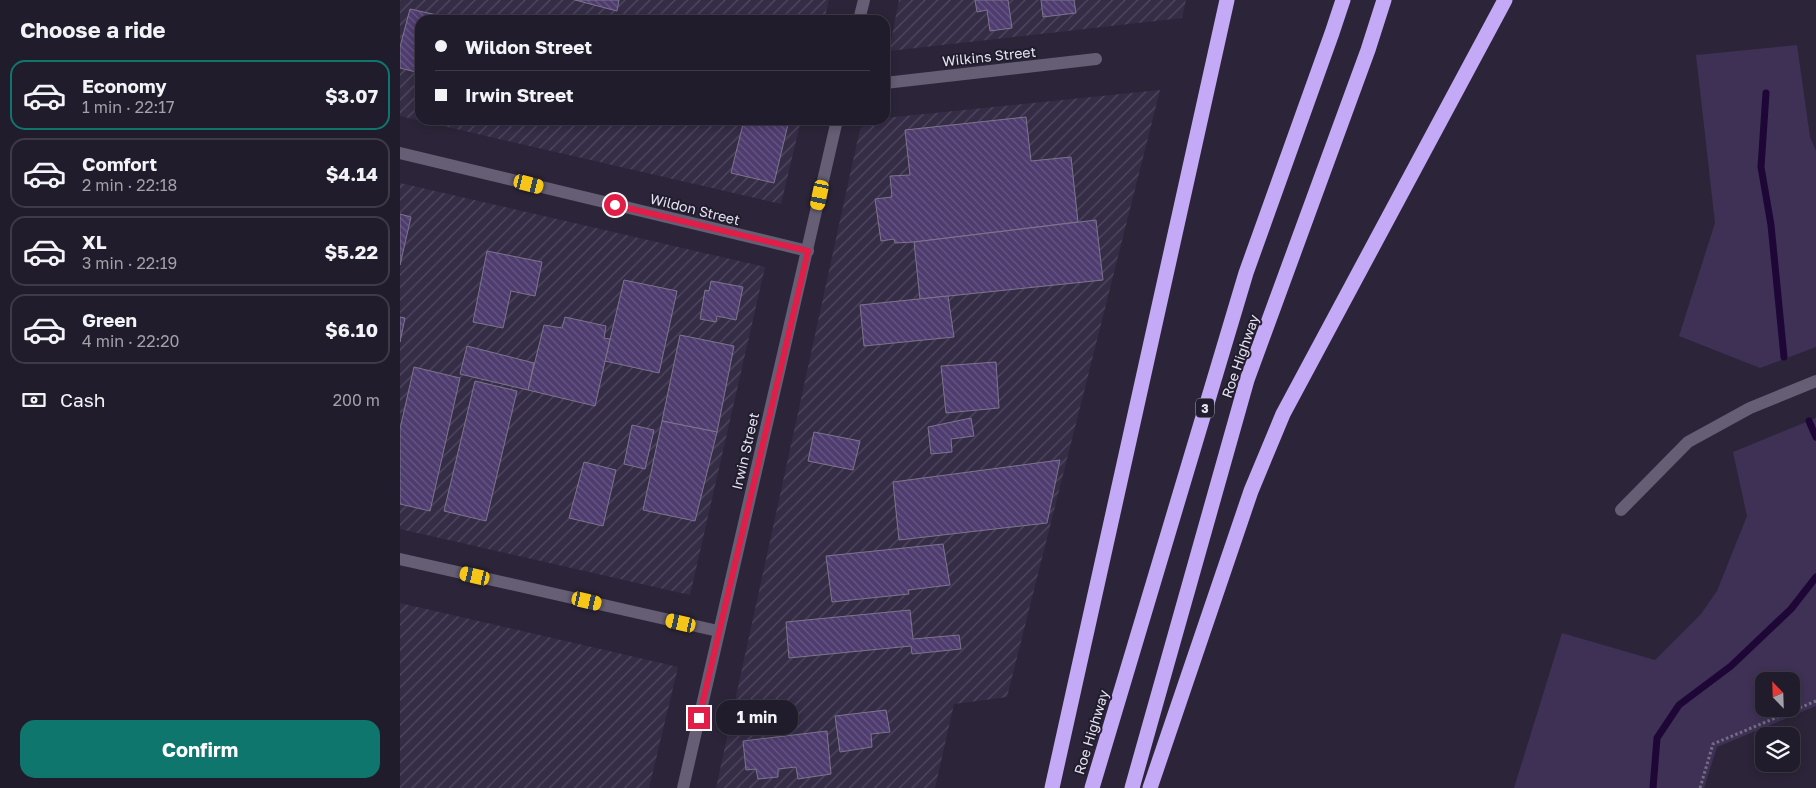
<!DOCTYPE html>
<meta charset="utf-8">
<style>
:root{--surface:#211c2b;--page:#2d2937;--text:#f1f3f6;--muted:#a2a1a9;--line:#3e3a47;--accent:#0f766e}
body{margin:0;font-family:"Golos Text",sans-serif;background:var(--page);color:var(--text);height:100vh;display:flex;flex-direction:column;font-size:19px;white-space:nowrap}
*{box-sizing:border-box;margin:0}
p{font-size:16px;color:var(--muted)}
.icon{flex:none;width:28px;height:28px;fill:none;stroke:currentColor;stroke-width:2;stroke-linecap:round;stroke-linejoin:round}
.map{position:relative;flex:1;overflow:hidden}
.side{display:flex;flex-direction:column;background:var(--surface);width:400px}
.side>*{flex:none}
.banner{position:absolute;left:15px;top:15px;width:475px;height:110px;border-radius:15px;box-shadow:0 2px 8px #0003,0 0 0 1px var(--line);display:grid;align-content:center;height:110px;padding:0 20px;background:var(--surface)}
.needle{width:32px;rotate:337deg}
.buttons{position:absolute;left:1355px;top:672px;display:grid;gap:10px}
.buttons a{display:grid;place-items:center;width:45px;height:45px;border-radius:10px;background:var(--surface);box-shadow:0 2px 8px #0003,0 0 0 1px var(--line);font-size:25px}
.end{position:absolute;width:22px;height:22px;margin:-11px;border:6px solid #e11d48;background:#fff;box-shadow:0 0 0 2px #fff}
.from{border-radius:50%}
.bubble{position:absolute;height:35px;border-radius:15px;background:var(--surface);box-shadow:0 2px 8px #0003,0 0 0 1px var(--line);font-size:16px;font-weight:700;line-height:35px;text-align:center}
.car{position:absolute;width:15px;height:30px;margin:-15px -8px;border-radius:6px;box-shadow:0 0 4px 1px #0007;background:linear-gradient(#f5c518 24%,#345 0 40%,#f5c518 0 76%,#345 0 86%,#f5c518 0)}
.banner b{display:flex;align-items:center;gap:18px;height:48px;font-size:19px}
.banner b+b{border-top:1px solid var(--line)}
.banner i{width:12px;height:12px;background:var(--text)}
ul{padding:0;list-style:none}
li{display:flex;align-items:center;gap:15px;height:70px;margin:0 10px 8px;padding:0 10px;border:2px solid var(--line);border-radius:15px}
li div{flex:1}
li b{display:block;font-size:19px}
li em{font-style:normal;font-weight:700}
li.active{border-color:var(--accent)}
li>.icon{width:45px;height:45px;stroke-width:1.5}
h2{padding:0 20px;font-size:22px;line-height:60px}
.pay{display:flex;align-items:center;gap:12px;height:55px;padding:0 20px;font-size:19px}
.pay p{margin-inline-start:auto}
.button{display:flex;gap:10px;margin-top:auto;padding:10px 20px}
.button a{flex:1;height:58px;border-radius:15px;background:var(--accent);color:#fff;font-size:20px;font-weight:700;line-height:58px;text-align:center}
main{display:flex;flex:1;min-height:0}
.map>svg:first-child{display:block}
</style>
<main>
<section class="side">
<h2>Choose a ride</h2>
<ul>
<li class="active"><svg class="icon" aria-label="car" viewBox="0 0 24 24"><path d="M5 17H2v-5l4-1 3-4h7l3 4 3 1v5h-3M9 17h6M6 11h13"/><circle cx="7" cy="17" r="2"/><circle cx="17" cy="17" r="2"/></svg><div><b>Economy</b><p>1 min · 22:17</p></div><em>$3.07</em></li>
<li><svg class="icon" aria-label="car" viewBox="0 0 24 24"><path d="M5 17H2v-5l4-1 3-4h7l3 4 3 1v5h-3M9 17h6M6 11h13"/><circle cx="7" cy="17" r="2"/><circle cx="17" cy="17" r="2"/></svg><div><b>Comfort</b><p>2 min · 22:18</p></div><em>$4.14</em></li>
<li><svg class="icon" aria-label="car" viewBox="0 0 24 24"><path d="M5 17H2v-5l4-1 3-4h7l3 4 3 1v5h-3M9 17h6M6 11h13"/><circle cx="7" cy="17" r="2"/><circle cx="17" cy="17" r="2"/></svg><div><b>XL</b><p>3 min · 22:19</p></div><em>$5.22</em></li>
<li><svg class="icon" aria-label="car" viewBox="0 0 24 24"><path d="M5 17H2v-5l4-1 3-4h7l3 4 3 1v5h-3M9 17h6M6 11h13"/><circle cx="7" cy="17" r="2"/><circle cx="17" cy="17" r="2"/></svg><div><b>Green</b><p>4 min · 22:20</p></div><em>$6.10</em></li>
</ul>
<div class="pay"><svg class="icon" aria-label="cash" viewBox="0 0 24 24"><path d="M3 7h18v10H3z"/><circle cx="12" cy="12" r="2"/></svg>Cash<p>200 m</p></div>
<div class="button"><a>Confirm</a></div>
</section>
<div class="map">
<svg width="1416" height="788" viewBox="0 0 1416 788">
<defs>
<pattern id="industrial-furrows" width="10" height="10" patternUnits="userSpaceOnUse" patternTransform="scale(1.25)"><rect width="10" height="10" fill="#352c46"/><path d="M-1 1l2-2M0 10L10 0M9 11l2-2" fill="none" stroke="#524a61"/></pattern>
<pattern id="building-back-hatch" width="6" height="6" patternUnits="userSpaceOnUse" patternTransform="scale(1.25)"><rect width="6" height="6" fill="#4f3c6f"/><path d="M-1 5l2 2M0 0l6 6M5-1l2 2" fill="none" stroke="#685884"/></pattern>
</defs>
<rect width="100%" height="100%" fill="#2c2539"/>
<!-- industrial -->
<g fill="url(#industrial-furrows)">
<polygon points="0,0 429,0 424,20 20,20 20,120 401,120 381,204 0,116"/>
<polygon points="499,0 786,0 782,18 489,51"/>
<polygon points="760,90 607,697 554,704 535,788 316,788 460,129 471,120 485,120 485,118"/>
<polygon points="0,183 365,267 290,595 0,529"/>
<polygon points="0,603 278,667 249,788 0,788"/>
</g>
<!-- park -->
<g fill="#3e3155" fill-rule="evenodd">
<polygon points="1397,45 1410,137 1416,151 1416,347 1360,368 1279,336 1315,223 1296,55"/>
<path d="M 1416,418 L 1416,706 L 1317,747 L 1304,788 L 1114,788 L 1162,633 L 1255,660 L 1301,614 L 1317,591 L 1347,516 L 1333,452 ZM 1364,681 L 1391,681 L 1391,709 L 1364,709 Z"/>
</g>
<g fill="none" stroke-linecap="round" stroke-linejoin="round">
<!-- stream -->
<g stroke="#1e0737" stroke-width="7">
<polyline points="1366,93 1361,167 1371,225 1384,357"/>
<polyline points="1409,421 1416,437"/>
<polyline points="1253,788 1257,738 1279,705 1331,666 1391,609 1416,577"/>
</g>
</g>
<!-- building -->
<g fill="url(#building-back-hatch)" stroke="#7d758d">
<polygon points="175,0 219,0 217,11"/>
<polygon points="575,0 608,0 612,28 590,31 587,10 577,12"/>
<polygon points="641,0 674,0 676,13 643,17"/>
<polygon points="10,9 51,18 51,20 20,20 20,73 0,68 0,47"/>
<polygon points="626,117 631,161 671,157 678,222 514,242 495,243 494,239 481,241 475,199 492,197 490,176 510,175 505,130"/>
<polygon points="344,120 389,120 374,183 331,173"/>
<polygon points="0,214 11,217 0,265"/>
<polygon points="696,220 703,280 520,299 514,242"/>
<polygon points="87,251 142,262 135,296 111,291 103,328 73,322"/>
<polygon points="224,280 277,291 259,373 205,361"/>
<polygon points="311,281 343,287 336,320 317,316 316,322 300,319 305,290 309,291"/>
<polygon points="548,296 554,337 464,346 460,305"/>
<polygon points="0,317 5,318 0,342"/>
<polygon points="165,317 206,326 204,338 210,339 195,406 128,390 144,325 162,328"/>
<polygon points="280,335 334,346 317,432 262,421"/>
<polygon points="67,346 134,363 128,390 60,374"/>
<polygon points="596,362 599,408 546,413 541,366"/>
<polygon points="14,367 60,378 30,511 0,504 0,429"/>
<polygon points="75,381 117,391 86,521 44,511"/>
<polygon points="571,418 574,436 551,439 552,452 531,454 528,427"/>
<polygon points="262,421 317,432 295,521 243,510"/>
<polygon points="232,425 254,430 245,469 224,464"/>
<polygon points="414,432 460,441 453,470 408,461"/>
<polygon points="660,460 647,523 499,540 493,482"/>
<polygon points="184,462 216,470 203,526 169,518"/>
<polygon points="543,544 550,585 508,590 509,594 432,602 426,556"/>
<polygon points="510,610 513,639 559,635 561,649 512,654 511,646 389,658 386,622"/>
<polygon points="486,710 490,732 471,734 472,747 440,752 435,716"/>
<polygon points="427,731 431,774 398,779 396,767 378,769 378,777 358,779 356,769 346,770 343,741"/>
</g>
<g fill="none" stroke-linecap="round" stroke-linejoin="round">
<!-- path -->
<polyline stroke="#746e80" stroke-width="3" stroke-dasharray="2.5 2.5" stroke-linecap="butt" points="1300,788 1313,744 1416,701"/>
<!-- minor -->
<g stroke="#655e74" stroke-width="12">
<polyline points="459,20 464,0"/>
<polyline points="485,83 696,59"/>
<polyline points="0,153 408,251"/>
<polyline points="1221,510 1288,442 1350,408 1416,381"/>
<polyline points="0,559 318,631"/>
<polyline points="283,788 437,120"/>
</g>
<!-- motorway -->
<g stroke="#c4a9f6" stroke-width="15">
<polyline points="652,788 827,0"/>
<polyline points="692,788 846,273 932,33 943,0"/>
<polyline points="732,788 847,380 968,50 984,0"/>
<polyline points="750,788 851,491 883,414 1105,0"/>
</g>
</g>
<g fill="none" stroke-linecap="round" stroke-linejoin="round">
<!-- route -->
<polyline stroke="#e11d48" stroke-width="6" points="215,205 408,251 299,718"/>
</g>
<g text-anchor="middle" dominant-baseline="central" stroke-width="4" stroke-linejoin="round" paint-order="stroke">
<!-- shield labels -->
<rect fill="#221c2f" stroke="#aba7b6" stroke-width="1" x="796" y="398.5" width="18" height="19" rx="4"/>
<g font-size="12" font-weight="bold" fill="#e6e2f0">
<text x="805" y="408">3</text>
</g>
<!-- street labels -->
<g font-size="14" fill="#e6e2f0" stroke="#221c2f">
<text transform="translate(589 56) rotate(-6)">Wilkins Street</text>
<text transform="translate(295 209) rotate(14)">Wildon Street</text>
<text transform="translate(840 356) rotate(-71)">Roe Highway</text>
<text transform="translate(345 451) rotate(-77)">Irwin Street</text>
<text transform="translate(691 732) rotate(-73)">Roe Highway</text>
</g>
</g>
</svg>
<div class="buttons">
<a><svg class="needle" viewBox="-14 -14 28 28"><path d="M0-13l5 13h-10z" fill="#e53935"/><path d="M0 13l5-13h-10z" fill="#a2a1a9"/></svg></a>
<a><svg class="icon" aria-label="layers" viewBox="0 0 24 24"><path d="M12 4l9 5-9 5-9-5zM3 14l9 5 9-5"/></svg></a>
</div>
<i class="end from" style="left:215px;top:205px"></i>
<i class="end" style="left:299px;top:718px"></i>
<div class="bubble" style="left:316px;top:700px;width:82px">1 min</div>
<i class="car" style="left:129px;top:184px;rotate:104deg"></i>
<i class="car" style="left:420px;top:195px;rotate:192deg"></i>
<i class="car" style="left:75px;top:576px;rotate:283deg"></i>
<i class="car" style="left:187px;top:601px;rotate:103deg"></i>
<i class="car" style="left:281px;top:623px;rotate:283deg"></i>
<div class="banner">
<b><i class="from"></i>Wildon Street</b>
<b><i></i>Irwin Street</b>
</div>
</div>
</main>
